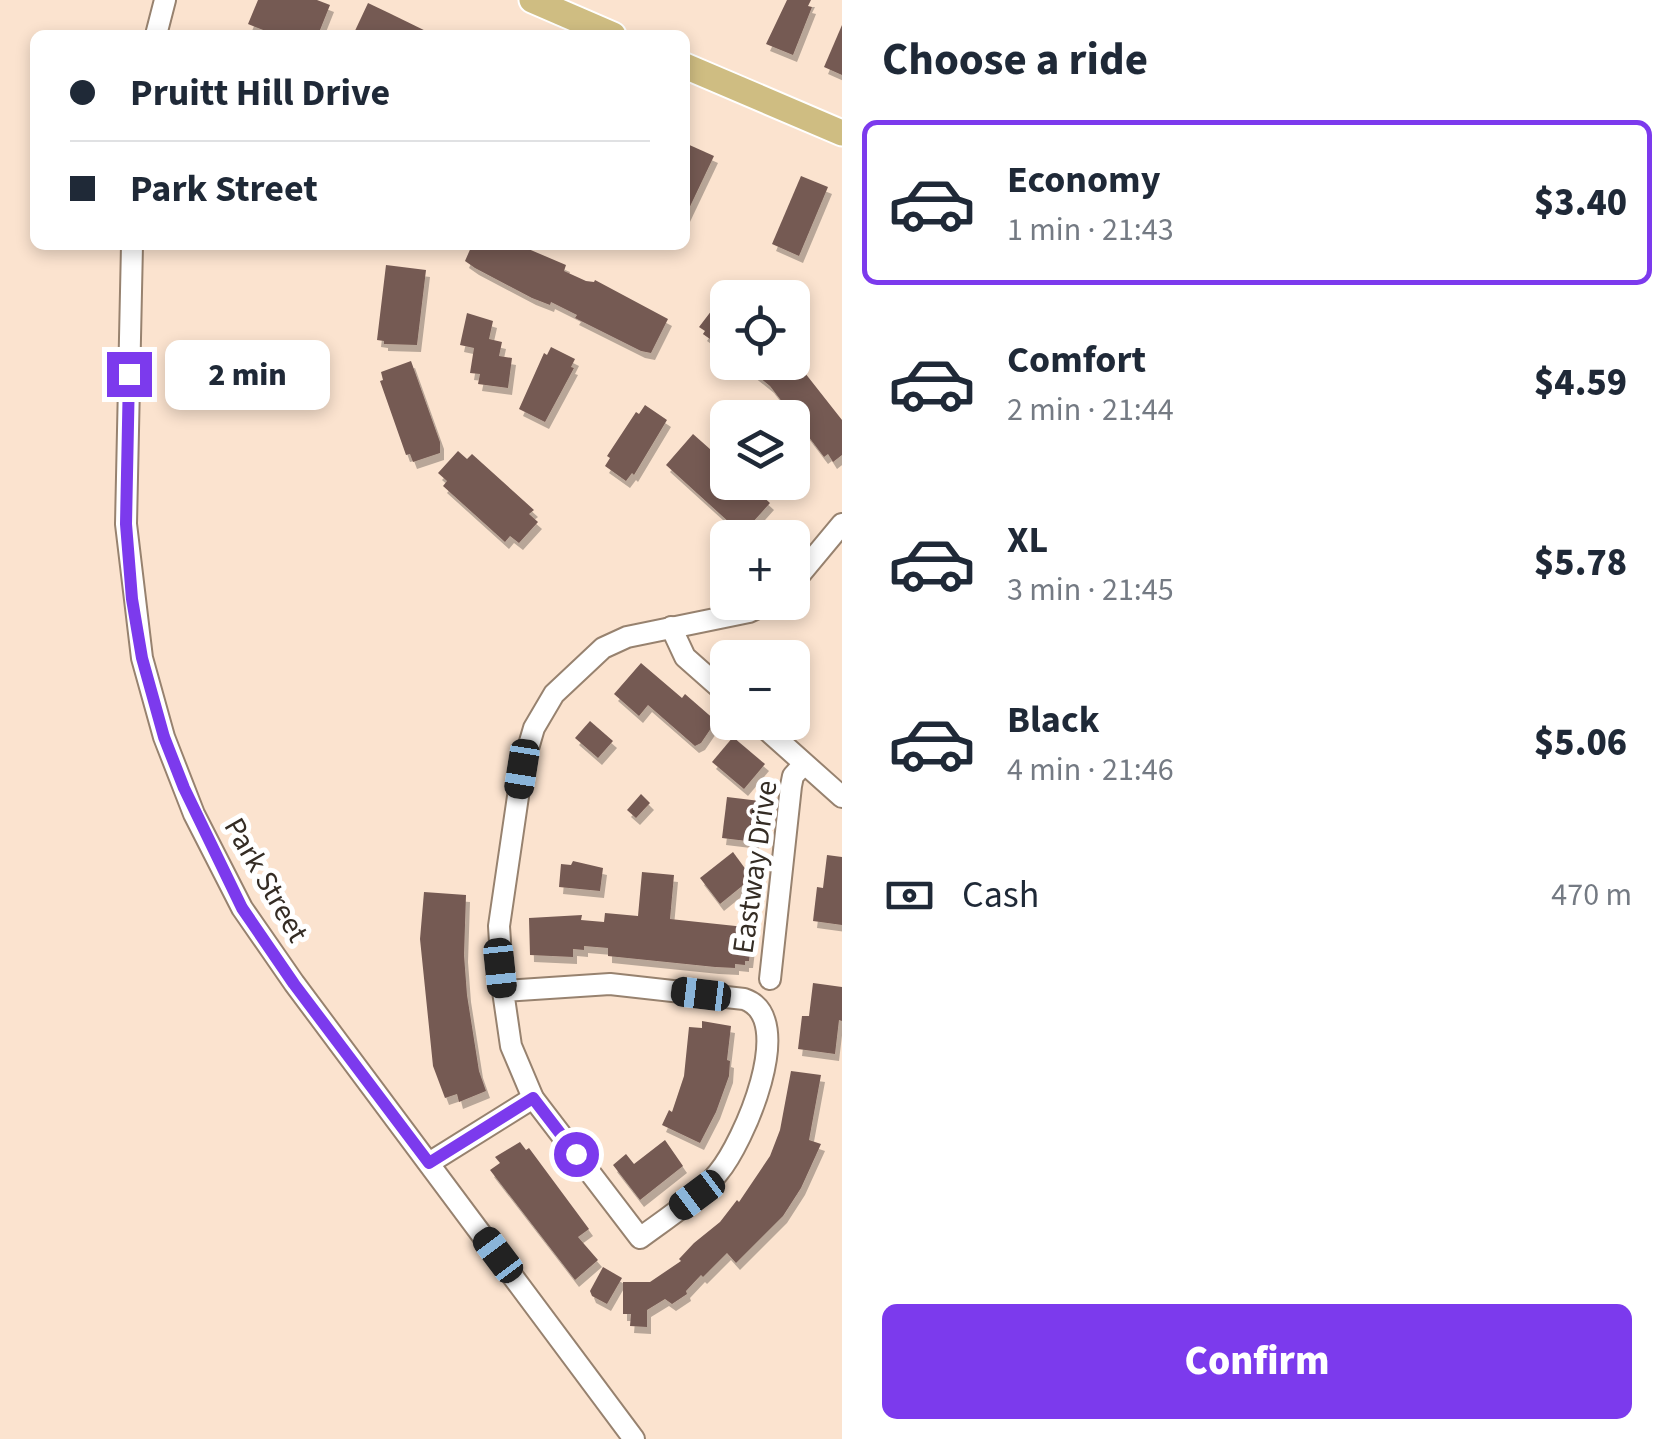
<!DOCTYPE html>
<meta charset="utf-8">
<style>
:root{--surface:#fff;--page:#f6f6f7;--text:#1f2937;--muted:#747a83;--line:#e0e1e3;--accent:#7c3aed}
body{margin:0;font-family:"Source Sans 3",sans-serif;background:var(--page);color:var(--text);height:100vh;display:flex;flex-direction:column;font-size:38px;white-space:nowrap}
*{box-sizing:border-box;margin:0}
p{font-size:32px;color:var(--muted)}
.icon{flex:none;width:55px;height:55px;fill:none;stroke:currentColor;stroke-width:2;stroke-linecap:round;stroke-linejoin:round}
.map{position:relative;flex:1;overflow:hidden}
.panel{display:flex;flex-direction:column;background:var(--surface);width:830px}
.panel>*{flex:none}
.guide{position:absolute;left:30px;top:30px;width:660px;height:220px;border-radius:15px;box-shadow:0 5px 15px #0003;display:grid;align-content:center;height:220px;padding:0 40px;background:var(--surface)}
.controls{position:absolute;left:710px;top:280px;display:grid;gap:20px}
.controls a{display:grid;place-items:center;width:100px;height:100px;border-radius:15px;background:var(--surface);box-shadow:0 5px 15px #0003;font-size:50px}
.end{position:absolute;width:45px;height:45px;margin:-22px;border:12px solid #7c3aed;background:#fff;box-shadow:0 0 0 5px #fff}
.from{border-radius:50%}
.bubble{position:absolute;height:70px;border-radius:15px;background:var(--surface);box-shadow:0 5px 15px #0003;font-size:32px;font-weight:800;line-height:70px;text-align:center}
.car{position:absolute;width:30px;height:60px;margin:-30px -15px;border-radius:12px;box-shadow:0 0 8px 2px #0007;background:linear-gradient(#222 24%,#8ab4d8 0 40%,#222 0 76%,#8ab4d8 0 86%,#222 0)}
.guide b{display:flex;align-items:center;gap:35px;height:95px;font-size:38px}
.guide b+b{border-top:2px solid var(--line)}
.guide i{width:25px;height:25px;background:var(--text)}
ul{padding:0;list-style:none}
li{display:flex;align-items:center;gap:30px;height:165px;margin:0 20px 15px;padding:0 20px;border:5px solid transparent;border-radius:15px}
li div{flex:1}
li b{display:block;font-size:38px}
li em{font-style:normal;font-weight:800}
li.active{border-color:var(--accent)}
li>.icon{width:90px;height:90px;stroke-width:1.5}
h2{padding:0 40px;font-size:45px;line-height:120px}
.pay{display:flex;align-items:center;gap:25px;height:110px;padding:0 40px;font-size:38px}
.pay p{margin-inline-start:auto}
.primary-button{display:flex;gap:20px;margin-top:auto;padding:20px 40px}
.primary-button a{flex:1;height:115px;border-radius:15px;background:var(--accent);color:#fff;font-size:40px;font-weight:800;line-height:115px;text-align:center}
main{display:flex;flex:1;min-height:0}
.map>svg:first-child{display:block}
</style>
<main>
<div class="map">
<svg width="842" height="1439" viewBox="0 0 842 1439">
<defs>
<filter id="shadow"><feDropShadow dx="4" dy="7" stdDeviation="0" flood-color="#0004"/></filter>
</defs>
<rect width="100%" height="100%" fill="#fbe3cf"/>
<!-- building -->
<g fill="#755a53" filter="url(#shadow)">
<polygon points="258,0 317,0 330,5 318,35 276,35 248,24"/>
<polygon points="787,0 811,0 808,6 812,7 793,55 766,44"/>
<polygon points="368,3 389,13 434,35 353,35"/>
<polygon points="842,25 842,75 824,67"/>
<polygon points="685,143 714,156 685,217"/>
<polygon points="801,176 828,187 799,256 772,244"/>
<polygon points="472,245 519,245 566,265 564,271 586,281 594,282 595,280 668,319 651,353 641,351 575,318 577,315 551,302 550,305 532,298 475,268 465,261"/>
<polygon points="386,265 426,270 417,345 384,344 384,341 377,340"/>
<polygon points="728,289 728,352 703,334 705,331 699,327"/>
<polygon points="467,313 493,321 489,339 502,342 499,356 512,358 508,388 478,384 480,374 470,373 474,348 460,345"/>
<polygon points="551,347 575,359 571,367 574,368 545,422 519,409 544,353 547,355"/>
<polygon points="411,361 440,442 440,453 413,462 410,454 406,455 380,381 383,380 381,372"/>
<polygon points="740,362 792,362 802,375 805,373 842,420 842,455 833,462 828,454 824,457 770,386"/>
<polygon points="645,405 667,420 634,475 632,473 626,481 605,466 610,458 607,456 636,412 639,414"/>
<polygon points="693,434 728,465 728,482 747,482 770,503 742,534 666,465"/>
<polygon points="458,451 467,459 472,454 534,510 529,514 538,522 519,543 510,536 505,542 443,486 447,481 438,473"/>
<polygon points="641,663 682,698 685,694 716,721 701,743 695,746 648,705 639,716 614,694"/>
<polygon points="590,721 613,741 598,758 575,738"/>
<polygon points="733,737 765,764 744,789 712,762"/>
<polygon points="641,794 650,803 636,818 627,810"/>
<polygon points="727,797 760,801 755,842 722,838"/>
<polygon points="733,852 752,878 720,904 700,878"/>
<polygon points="827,855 842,857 842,925 813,921 817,887 823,888"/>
<polygon points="573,861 603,868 600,891 559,887 561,864 571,865"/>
<polygon points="642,872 674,875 670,919 745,927 745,935 752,936 749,961 745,961 745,965 735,964 735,968 715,967 608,956 608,948 584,946 584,950 573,949 573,957 530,955 529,918 582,915 581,920 604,922 605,913 638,916"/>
<polygon points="424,892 466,895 464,955 467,995 479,1071 486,1091 459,1102 457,1094 445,1098 433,1066 420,939"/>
<polygon points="813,983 842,987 842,1021 839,1020 835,1054 798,1049 802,1016 809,1016"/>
<polygon points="702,1021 731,1026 727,1060 730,1061 729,1076 716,1112 700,1143 662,1125 669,1110 672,1112 684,1076 689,1027 702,1028"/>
<polygon points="791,1071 821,1075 809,1140 821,1144 801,1188 783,1216 736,1263 727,1253 703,1277 701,1275 686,1291 687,1294 672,1304 665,1299 647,1310 647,1327 630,1326 631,1314 623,1314 623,1282 650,1282 681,1261 679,1259 694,1243 720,1222 737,1200 739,1202 770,1156 780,1130"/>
<polygon points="665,1140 683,1166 640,1200 613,1165 626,1154 634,1164"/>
<polygon points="520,1142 526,1150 529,1148 589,1229 578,1237 598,1260 575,1280 490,1170 500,1163 495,1157"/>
<polygon points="603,1267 622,1278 607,1304 592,1296 590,1291"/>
</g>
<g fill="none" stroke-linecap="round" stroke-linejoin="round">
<!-- minor casing -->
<g stroke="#97826f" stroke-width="24">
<g id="minor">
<polyline points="156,35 165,0"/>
<polyline points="132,245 126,524 142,658 164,737 194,814 242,908 294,983 634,1439"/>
<polyline points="792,584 842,524"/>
<polyline points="671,627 685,657 728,695"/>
<polyline points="758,722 842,797"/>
<polyline points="770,979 791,786 793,776 804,764"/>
<path d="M 503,991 L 610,984 L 744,999 C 799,1017 743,1144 718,1173 C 697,1199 667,1218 640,1238 L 533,1098 L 511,1046 L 503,991 L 499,926 L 522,769 L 534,728 L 554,694 L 603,648 L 627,637 L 749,612 L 771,602"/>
<polyline points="429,1163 533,1098"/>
</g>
</g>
<!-- major casing -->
<g stroke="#fff" stroke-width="29">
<g id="major">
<polyline points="532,0 613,35"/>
<polyline points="685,66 842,133"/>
</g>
</g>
<!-- minor -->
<use href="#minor" stroke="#fff" stroke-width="20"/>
<!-- major -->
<use href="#major" stroke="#cfbd82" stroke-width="25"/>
</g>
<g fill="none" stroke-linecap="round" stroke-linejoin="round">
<!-- route -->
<polyline stroke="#7c3aed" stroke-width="12" points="129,374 126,524 132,599 142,658 164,737 184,788 242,908 294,984 429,1163 533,1098 576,1154"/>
</g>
<g text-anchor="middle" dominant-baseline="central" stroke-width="10" stroke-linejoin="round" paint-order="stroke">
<!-- street labels -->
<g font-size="30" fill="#342c24" stroke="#fff">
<text transform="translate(755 867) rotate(-82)">Eastway Drive</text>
<text transform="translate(266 880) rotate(60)">Park Street</text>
</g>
</g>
</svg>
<div class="controls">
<a><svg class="icon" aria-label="locate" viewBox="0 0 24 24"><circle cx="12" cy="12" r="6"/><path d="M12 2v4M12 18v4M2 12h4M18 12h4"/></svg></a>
<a><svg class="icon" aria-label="layers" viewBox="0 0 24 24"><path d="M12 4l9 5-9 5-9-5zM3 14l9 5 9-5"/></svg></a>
<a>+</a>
<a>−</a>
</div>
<i class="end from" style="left:576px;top:1154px"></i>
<i class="end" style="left:129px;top:374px"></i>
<div class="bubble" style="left:165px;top:340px;width:165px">2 min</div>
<i class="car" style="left:522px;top:769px;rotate:189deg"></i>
<i class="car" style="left:500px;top:968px;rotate:174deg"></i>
<i class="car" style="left:701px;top:994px;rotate:277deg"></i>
<i class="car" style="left:697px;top:1195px;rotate:233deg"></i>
<i class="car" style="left:498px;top:1255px;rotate:323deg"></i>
<div class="guide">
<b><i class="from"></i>Pruitt Hill Drive</b>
<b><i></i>Park Street</b>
</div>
</div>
<section class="panel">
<h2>Choose a ride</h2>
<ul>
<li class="active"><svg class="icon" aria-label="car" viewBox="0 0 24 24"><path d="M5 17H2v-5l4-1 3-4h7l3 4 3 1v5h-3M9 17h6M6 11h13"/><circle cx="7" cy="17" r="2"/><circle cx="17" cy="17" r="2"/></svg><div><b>Economy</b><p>1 min · 21:43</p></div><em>$3.40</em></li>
<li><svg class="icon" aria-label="car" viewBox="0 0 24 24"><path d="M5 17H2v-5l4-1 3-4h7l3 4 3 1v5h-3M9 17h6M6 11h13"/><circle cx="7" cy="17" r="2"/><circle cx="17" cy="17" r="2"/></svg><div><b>Comfort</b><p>2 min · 21:44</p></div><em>$4.59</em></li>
<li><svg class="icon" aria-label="car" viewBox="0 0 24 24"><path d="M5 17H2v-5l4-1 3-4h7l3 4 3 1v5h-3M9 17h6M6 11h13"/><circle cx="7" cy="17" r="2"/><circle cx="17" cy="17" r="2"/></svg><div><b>XL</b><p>3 min · 21:45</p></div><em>$5.78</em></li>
<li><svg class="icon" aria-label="car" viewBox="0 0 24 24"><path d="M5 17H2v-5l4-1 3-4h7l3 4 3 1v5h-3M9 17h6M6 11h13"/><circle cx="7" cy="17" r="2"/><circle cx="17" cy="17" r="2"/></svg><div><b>Black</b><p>4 min · 21:46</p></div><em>$5.06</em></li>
</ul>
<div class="pay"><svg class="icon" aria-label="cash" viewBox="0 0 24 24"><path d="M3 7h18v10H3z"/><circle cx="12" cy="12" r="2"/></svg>Cash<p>470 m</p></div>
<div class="primary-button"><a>Confirm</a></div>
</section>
</main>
